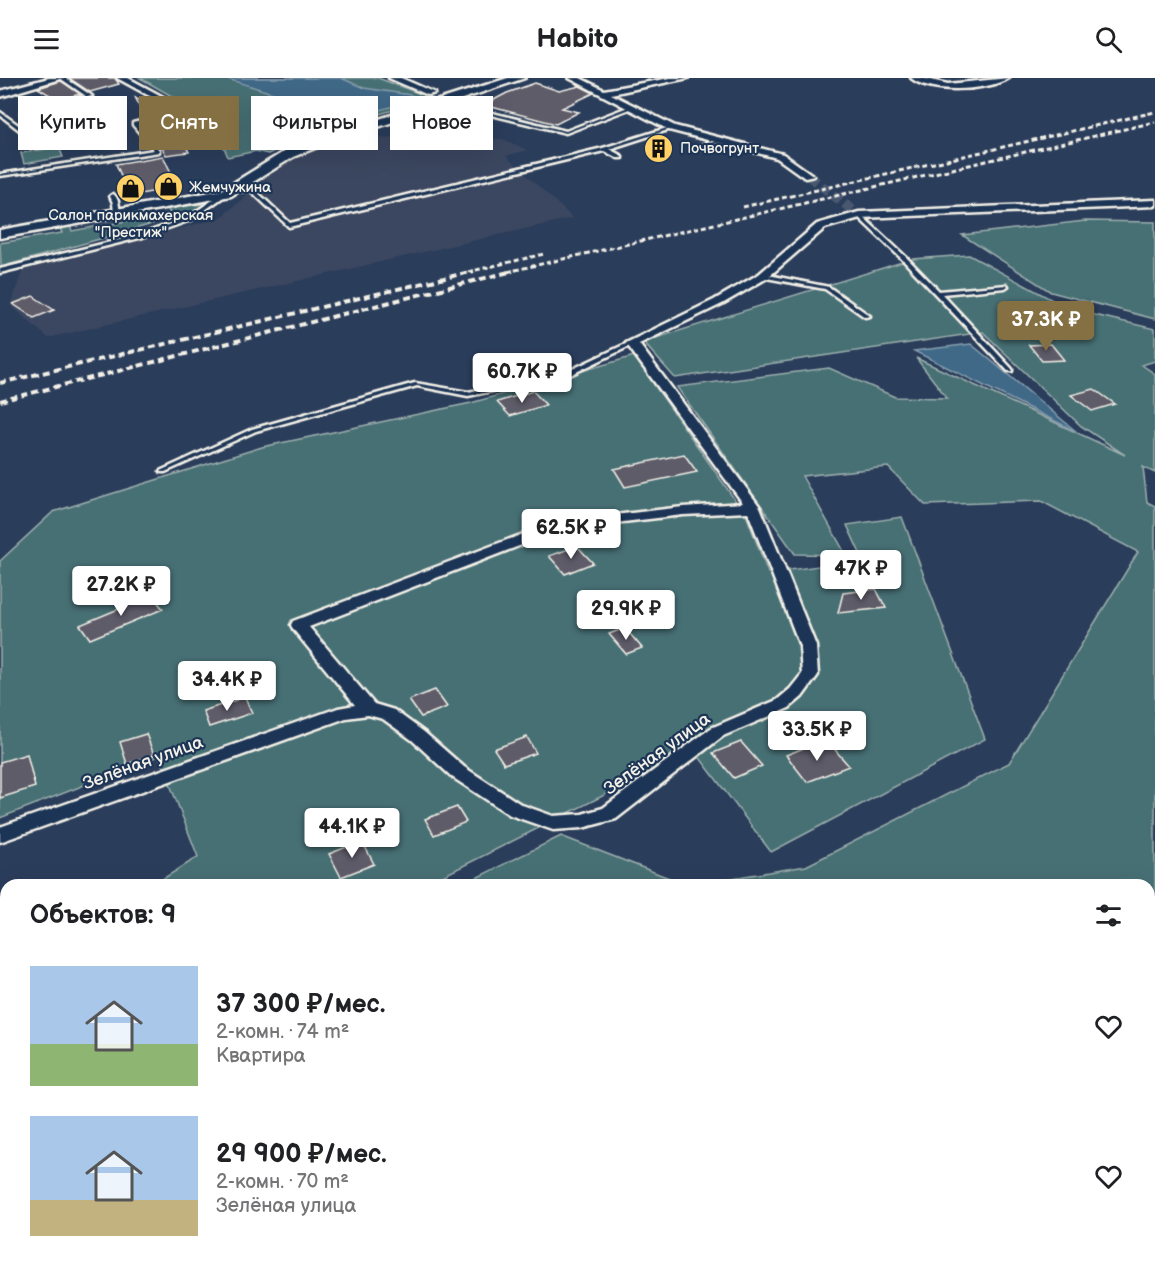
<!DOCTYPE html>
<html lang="ru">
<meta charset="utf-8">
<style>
:root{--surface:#fff;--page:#f2f2f2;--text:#202124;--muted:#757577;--accent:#847042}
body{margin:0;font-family:"Balsamiq Sans",sans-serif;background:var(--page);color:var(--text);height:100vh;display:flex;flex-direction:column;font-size:22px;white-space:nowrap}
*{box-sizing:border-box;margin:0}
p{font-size:20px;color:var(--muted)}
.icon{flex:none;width:33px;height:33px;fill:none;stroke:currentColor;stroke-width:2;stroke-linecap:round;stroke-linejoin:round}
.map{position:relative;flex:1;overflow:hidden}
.side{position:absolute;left:0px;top:801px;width:1155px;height:386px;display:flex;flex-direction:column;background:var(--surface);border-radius:18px 18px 0 0;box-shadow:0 6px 24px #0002}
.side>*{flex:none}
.top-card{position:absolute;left:18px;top:18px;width:600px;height:54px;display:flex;gap:12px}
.price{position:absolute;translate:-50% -51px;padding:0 14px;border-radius:6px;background:#fff;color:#222;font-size:20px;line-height:39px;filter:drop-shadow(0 2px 3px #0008)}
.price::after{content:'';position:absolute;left:50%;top:36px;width:18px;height:14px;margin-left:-9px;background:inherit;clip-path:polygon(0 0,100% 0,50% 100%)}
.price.active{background:var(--accent);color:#fff}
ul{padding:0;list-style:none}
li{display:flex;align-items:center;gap:18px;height:150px;padding:0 30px}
li span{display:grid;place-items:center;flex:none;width:168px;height:120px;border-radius:0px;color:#555}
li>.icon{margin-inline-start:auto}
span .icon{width:72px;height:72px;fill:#fffc;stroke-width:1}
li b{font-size:26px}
h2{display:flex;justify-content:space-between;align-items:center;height:72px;padding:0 30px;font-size:26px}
.tag{padding:0 21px;border-radius:0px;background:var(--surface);box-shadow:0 6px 24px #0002;font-size:21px;line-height:54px}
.tag.active{background:var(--accent);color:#fff}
header{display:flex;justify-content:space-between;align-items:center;height:78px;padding:0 30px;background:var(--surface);font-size:27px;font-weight:800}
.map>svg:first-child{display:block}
.built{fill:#3a4660}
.green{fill:#477075;stroke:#9eb0ae;stroke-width:1.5}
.water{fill:#406988;stroke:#889fae;stroke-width:1.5}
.building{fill:#5f5c6a;stroke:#f4f1e8;stroke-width:1.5}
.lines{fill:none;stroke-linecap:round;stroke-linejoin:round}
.minor-tunnel{stroke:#485870;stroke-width:10;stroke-dasharray:10 5;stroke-linecap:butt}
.service-casing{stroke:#f4f1e8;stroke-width:5}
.minor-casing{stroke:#f4f1e8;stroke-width:5}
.tertiary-casing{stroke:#f4f1e8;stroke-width:5}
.service{fill:#1d3557;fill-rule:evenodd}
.minor{fill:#1d3557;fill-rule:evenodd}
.tertiary{fill:#1d3557;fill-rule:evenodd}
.rail-far1{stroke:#f4f1e8;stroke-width:3;stroke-dasharray:5 3;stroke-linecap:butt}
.rail{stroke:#f4f1e8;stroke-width:4;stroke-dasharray:7 4;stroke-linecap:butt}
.labels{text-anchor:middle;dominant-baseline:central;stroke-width:4.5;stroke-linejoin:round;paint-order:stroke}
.far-poi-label{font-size:15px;fill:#f4f1e8;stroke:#1d3557;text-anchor:start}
.street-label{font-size:18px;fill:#f4f1e8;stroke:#1d3557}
</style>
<header><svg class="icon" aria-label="menu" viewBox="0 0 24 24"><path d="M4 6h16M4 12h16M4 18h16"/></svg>Habito<svg class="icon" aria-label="search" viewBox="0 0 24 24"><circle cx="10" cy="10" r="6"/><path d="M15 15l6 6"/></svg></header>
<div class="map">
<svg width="1155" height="1186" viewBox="0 0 1155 1186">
<rect width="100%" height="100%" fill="#2a3d5b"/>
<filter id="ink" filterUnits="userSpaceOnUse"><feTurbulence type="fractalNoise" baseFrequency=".0167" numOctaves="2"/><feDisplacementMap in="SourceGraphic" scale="12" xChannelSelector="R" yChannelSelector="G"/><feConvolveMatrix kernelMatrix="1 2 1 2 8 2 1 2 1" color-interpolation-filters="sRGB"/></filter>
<g filter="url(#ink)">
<polygon class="built" points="370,59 503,61 527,72 506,78 573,140 48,260 10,227 23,191 220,140 277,91 306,73 331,65"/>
<g class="green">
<polygon points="140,0 378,0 434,21 331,49 301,60 268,76 256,73 228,79 212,41"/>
<polygon points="59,69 63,79 24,86 21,75"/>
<polygon points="203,126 205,130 198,133 1,189 0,165 62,155 58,146 68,144 72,153 170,135 167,130"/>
<polygon points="1085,143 1155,144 1155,241 1051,214 962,157"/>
<polygon points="969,177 1069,231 1155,251 1155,283 1142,287 1155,296 1155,395 1143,389 1147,424 1155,428 1155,1186 0,1186 0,960 6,960 6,1180 1149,1180 1149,807 689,807 806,788 1009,685 1138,474 1041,423 925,427 888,389 802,398 846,477 795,476 677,309 829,290 895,319 947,320 916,280 1125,377 1081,348 983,254 675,300 643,264 912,181"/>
<polygon points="634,278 747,439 768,495 863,482 847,447 902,439 985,661 771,774 694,672 425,807 153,807 198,779 159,678 0,740 0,483 53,434 262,369 471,325"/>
<polygon points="561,758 687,807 462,807"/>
</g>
<g class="water">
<polygon points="225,0 341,0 364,10 411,17 419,22 347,40 332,40 285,19"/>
<polygon points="971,266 1077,354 914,273"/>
</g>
<g class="building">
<polygon points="69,0 115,0 119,6 90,14"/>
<polygon points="61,3 80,16 58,22 38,10"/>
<polygon points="535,5 559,13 580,8 594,15 562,30 579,34 556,46 484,27 507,15"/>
<polygon points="135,19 162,35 145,39"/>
<polygon points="170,41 189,74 166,77 149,46"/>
<polygon points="163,78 178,109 130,118 116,86"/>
<polygon points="33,218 54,232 34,240 13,226"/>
<polygon points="1051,266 1064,282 1042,283 1029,267"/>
<polygon points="1094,311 1115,326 1092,333 1071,317"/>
<polygon points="533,313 546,327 510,338 497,324"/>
<polygon points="684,376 697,394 625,409 614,391"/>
<polygon points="577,468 593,485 565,496 549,478"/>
<polygon points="876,511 886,530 838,535 843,515"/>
<polygon points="152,517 163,531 90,561 80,547"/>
<polygon points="625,550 642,570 626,576 609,556"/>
<polygon points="435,612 447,629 421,639 409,622"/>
<polygon points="245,619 252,635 209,649 203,633"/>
<polygon points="146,656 154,677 127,686 120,664"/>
<polygon points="527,659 536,675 504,686 494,671"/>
<polygon points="741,664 762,688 734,700 713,675"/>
<polygon points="830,666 849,688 807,704 786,677 809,668 813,672"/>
<polygon points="27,676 35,709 0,720 0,684"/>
<polygon points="457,729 466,744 434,757 425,741"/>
<polygon points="362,763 374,786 341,799 329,776"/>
</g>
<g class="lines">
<polyline class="minor-tunnel" points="809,98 859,137"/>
<defs>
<g id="service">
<polygon points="60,0 65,0 92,18 21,36 21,34 86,18"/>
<polygon points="447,24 566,53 628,29 632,30 566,55 445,26 445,24"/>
<polygon points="184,32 186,32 186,34 138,47 159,72 159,74 0,98 0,96 154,72 133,47 133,45"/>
<polygon points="0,34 35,59 35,61 31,61 0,37"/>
<polygon points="670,49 674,50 609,71 622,78 622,80 618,80 604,73 289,149 251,113 237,113 234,111 237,109 254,111 290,145 603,70"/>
<polygon points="721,62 723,63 723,64 692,72 690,71"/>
<polygon points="224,114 229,115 191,142 143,159 0,195 0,191 139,157 187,140"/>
<path d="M 113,116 C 119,120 119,129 120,136 L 117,138 L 114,136 L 113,125 L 110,118 Z"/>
<polygon points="859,135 906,179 939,213 1007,207 1008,208 1005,210 942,216 1012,291 1012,293 1008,293 902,181 857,138 856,137"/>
<polygon points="763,196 829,209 870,238 865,239 825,211 761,199 760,198"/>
<polygon points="632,263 634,264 634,266 568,298 468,318 417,308 256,353 165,394 161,394 160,393 252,351 415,305 468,314 564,295"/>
<polygon points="0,906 6,909 6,920 0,917"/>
<path d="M 6,963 C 6,971 8,979 0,982 C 0,974 0,966 6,963 Z"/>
</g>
<g id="minor">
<polygon points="49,0 63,0 0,19 0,13"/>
<polygon points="117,0 128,0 189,33 181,35"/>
<polygon points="389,0 401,0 435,15 428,17"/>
<polygon points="569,0 580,0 604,12 670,0 688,0 611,16 675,48 783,76 814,98 805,100 777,80 669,52"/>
<path d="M 911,0 L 922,0 L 948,6 L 1009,0 C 988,13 931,16 911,0 Z"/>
<path d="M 1155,122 L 1155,128 L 860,140 L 825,150 L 767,200 L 722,226 L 639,266 L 760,429 L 816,568 L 818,597 L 802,619 L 789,630 L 723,658 L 616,741 L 582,750 L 553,752 L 510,737 L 452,699 L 412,662 L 383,641 L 368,637 L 346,640 L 0,764 L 0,749 L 338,630 L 355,627 L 293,551 L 291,547 L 293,543 L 555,444 L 683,429 L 743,425 L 626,265 L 714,222 L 759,196 L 817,146 L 859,134 ZM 748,434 L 800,568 L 802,596 L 790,611 L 777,622 L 711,650 L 603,730 L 582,736 L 553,738 L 522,727 L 464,689 L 424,654 L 394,632 L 374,626 L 309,549 L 563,451 L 683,437 Z"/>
</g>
<polygon id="tertiary" points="508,0 525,0 315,70 293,79 231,118 0,160 0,152 222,112 285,73 307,64"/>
</defs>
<use href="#service" class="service-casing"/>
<use href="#minor" class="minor-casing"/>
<use href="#tertiary" class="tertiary-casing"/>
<use href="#service" class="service"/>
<use href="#minor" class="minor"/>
<use href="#tertiary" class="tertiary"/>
<g class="rail-far1">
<polyline points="743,129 1155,34"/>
<polyline points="468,194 544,176"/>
<polyline points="507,194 1155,44"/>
</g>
<g class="rail">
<polyline points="0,305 474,193"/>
<polyline points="0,323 513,193"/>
</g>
</g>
</g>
<defs>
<symbol id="building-disc" viewBox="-11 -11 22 22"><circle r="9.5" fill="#ffd166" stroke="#1d3557"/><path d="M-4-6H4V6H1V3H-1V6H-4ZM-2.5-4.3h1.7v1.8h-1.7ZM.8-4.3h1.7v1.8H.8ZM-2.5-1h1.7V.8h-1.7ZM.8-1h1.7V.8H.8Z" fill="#111"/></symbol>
<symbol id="shop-disc" viewBox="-11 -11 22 22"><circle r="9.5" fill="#ffd166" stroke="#1d3557"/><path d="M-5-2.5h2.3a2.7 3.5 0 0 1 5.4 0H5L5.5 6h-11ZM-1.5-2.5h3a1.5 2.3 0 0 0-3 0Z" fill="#111"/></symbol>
</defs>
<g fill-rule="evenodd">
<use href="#building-disc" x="642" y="54" width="33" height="33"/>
<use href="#shop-disc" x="152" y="92" width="33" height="33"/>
<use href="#shop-disc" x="114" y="94" width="33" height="33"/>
</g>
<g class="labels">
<g class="far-poi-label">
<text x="680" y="70">Почвогрунт</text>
<text x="189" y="109">Жемчужина</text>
<text x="131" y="137" text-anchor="middle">Салон парикмахерская<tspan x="131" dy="17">"Престиж"</tspan></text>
</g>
<g class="street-label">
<text transform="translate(657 676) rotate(-36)">Зелёная улица</text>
<text transform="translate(143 685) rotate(-20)">Зелёная улица</text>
</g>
</g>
</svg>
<b class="price active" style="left:1046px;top:274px">37.3K ₽</b>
<b class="price" style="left:522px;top:326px">60.7K ₽</b>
<b class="price" style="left:571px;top:482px">62.5K ₽</b>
<b class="price" style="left:861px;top:523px">47K ₽</b>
<b class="price" style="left:121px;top:539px">27.2K ₽</b>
<b class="price" style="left:626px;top:563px">29.9K ₽</b>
<b class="price" style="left:227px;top:634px">34.4K ₽</b>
<b class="price" style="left:817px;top:684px">33.5K ₽</b>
<b class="price" style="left:352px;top:781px">44.1K ₽</b>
<div class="top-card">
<a class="tag">Купить</a>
<a class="tag active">Снять</a>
<a class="tag">Фильтры</a>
<a class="tag">Новое</a>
</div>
<section class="side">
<h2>Объектов: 9<svg class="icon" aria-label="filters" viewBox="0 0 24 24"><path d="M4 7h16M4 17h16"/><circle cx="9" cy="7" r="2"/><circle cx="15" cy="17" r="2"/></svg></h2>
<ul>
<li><span style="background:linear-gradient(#a9c7e8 65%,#8fb573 0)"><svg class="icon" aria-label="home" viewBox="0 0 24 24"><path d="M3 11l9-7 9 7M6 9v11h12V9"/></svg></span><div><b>37 300 ₽/мес.</b><p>2-комн. · 74 m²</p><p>Квартира</p></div><svg class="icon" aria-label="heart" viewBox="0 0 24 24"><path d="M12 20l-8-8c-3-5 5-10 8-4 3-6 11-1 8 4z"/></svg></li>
<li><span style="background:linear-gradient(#a9c7e8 70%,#c2b280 0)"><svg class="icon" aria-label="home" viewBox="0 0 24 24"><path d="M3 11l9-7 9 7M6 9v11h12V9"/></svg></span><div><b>29 900 ₽/мес.</b><p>2-комн. · 70 m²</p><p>Зелёная улица</p></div><svg class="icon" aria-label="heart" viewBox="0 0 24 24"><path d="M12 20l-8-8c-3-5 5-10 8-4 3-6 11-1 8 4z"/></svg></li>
</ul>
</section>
</div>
